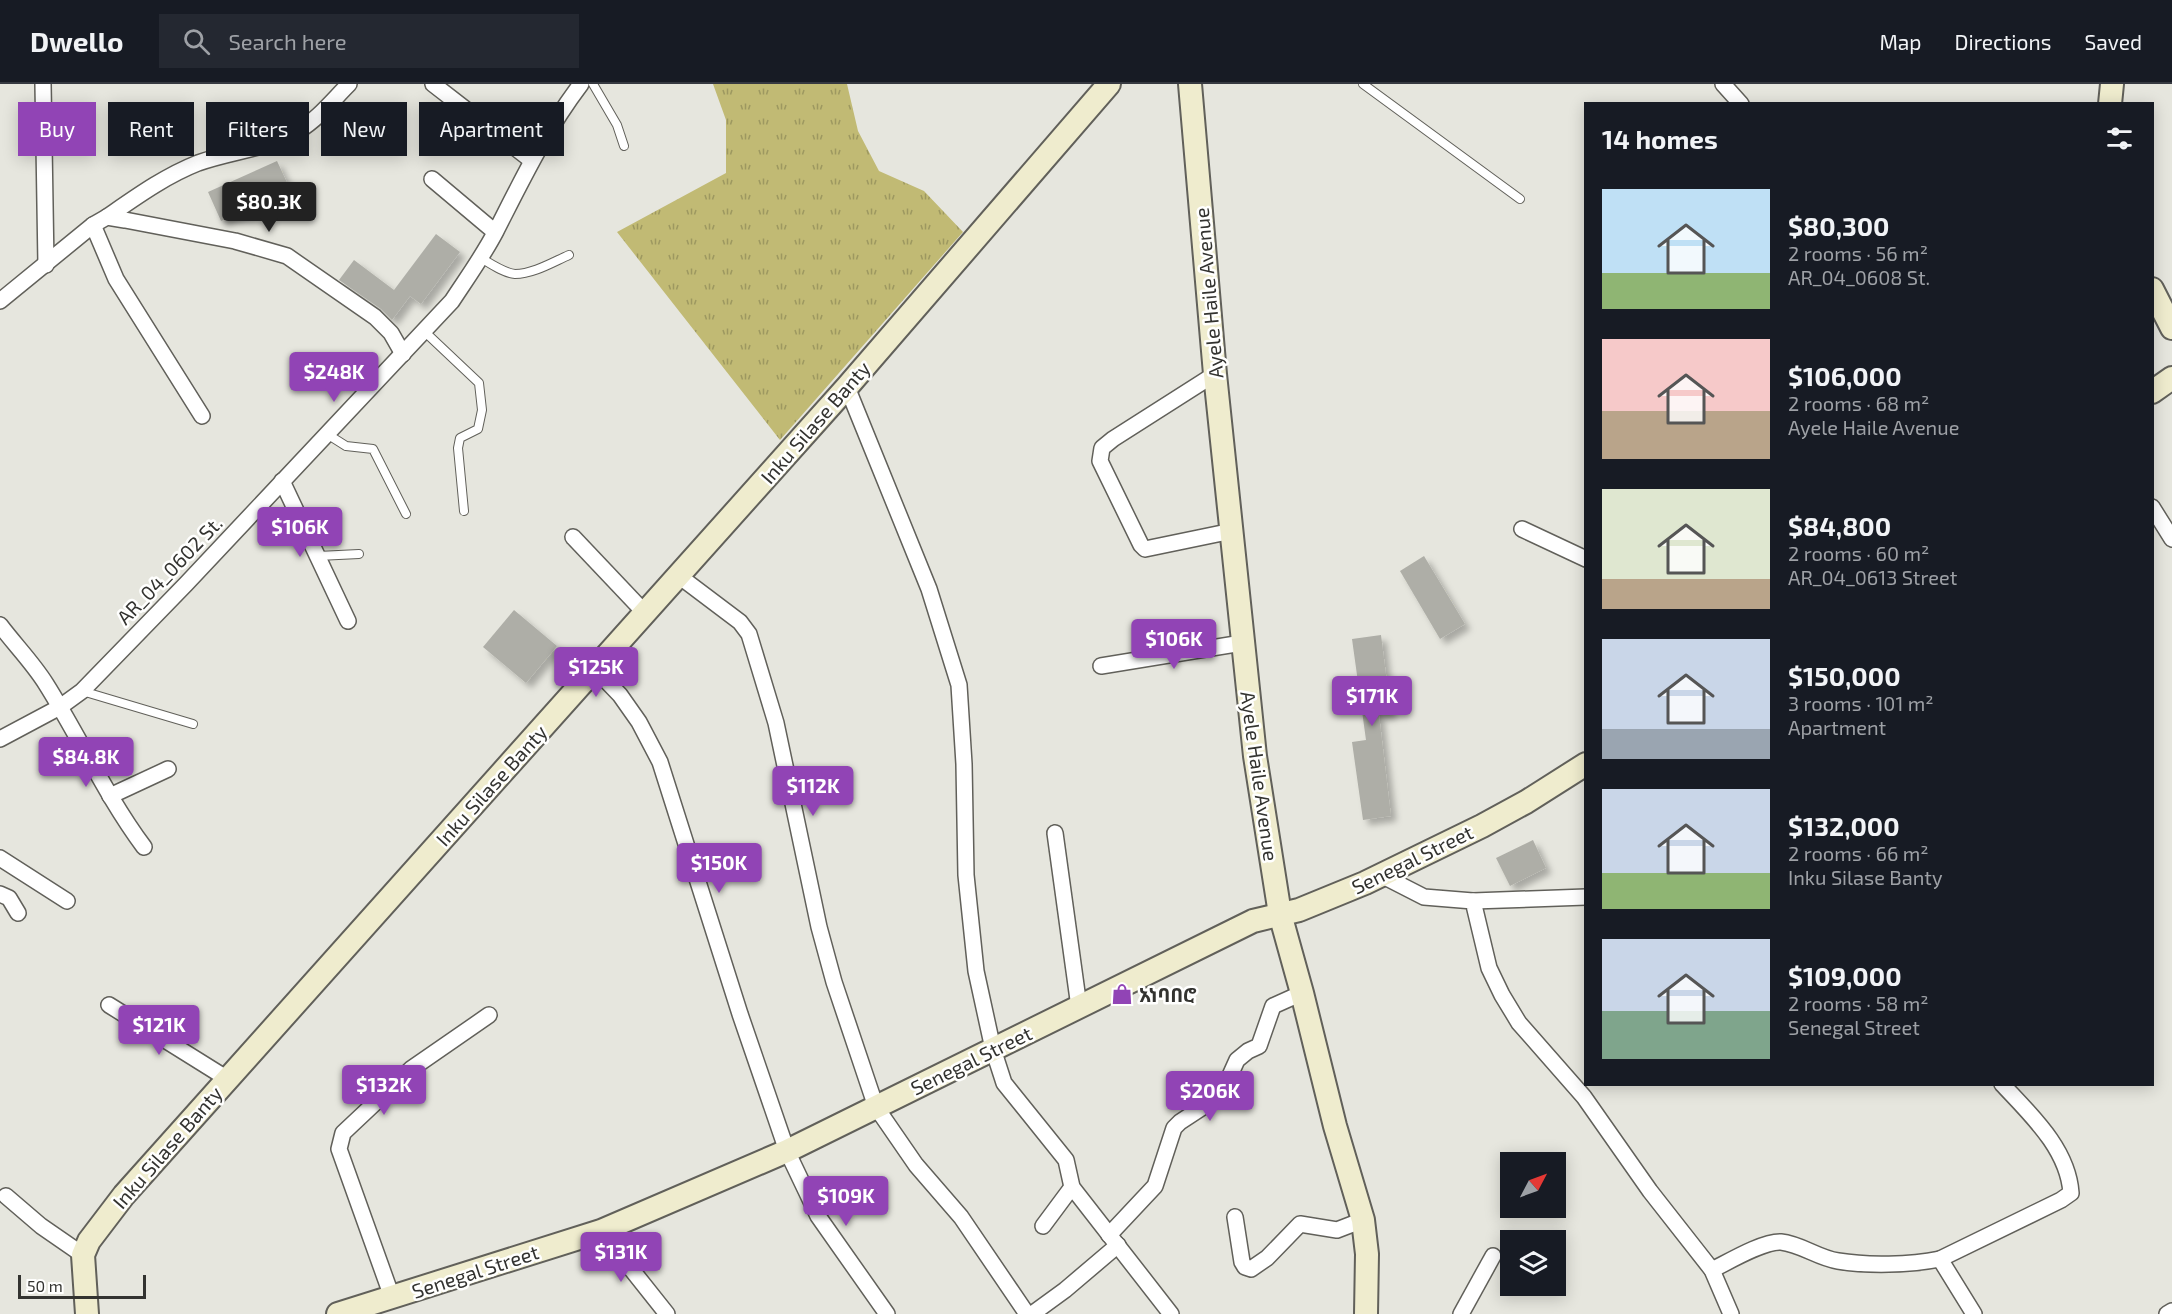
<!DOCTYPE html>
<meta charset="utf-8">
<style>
:root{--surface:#171b24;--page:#242831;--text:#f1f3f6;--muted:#9ea1a6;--line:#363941;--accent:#9144b5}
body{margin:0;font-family:"Exo 2","Noto Sans Ethiopic",sans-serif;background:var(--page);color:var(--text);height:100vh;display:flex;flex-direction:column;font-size:22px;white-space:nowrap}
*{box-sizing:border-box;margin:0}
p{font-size:20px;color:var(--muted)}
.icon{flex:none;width:33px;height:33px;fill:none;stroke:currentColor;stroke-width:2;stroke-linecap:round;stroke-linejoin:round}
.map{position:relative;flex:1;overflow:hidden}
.side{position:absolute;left:1584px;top:18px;width:570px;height:984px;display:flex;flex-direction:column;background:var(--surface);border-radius:0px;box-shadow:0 3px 15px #0003}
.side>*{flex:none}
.guide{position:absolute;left:18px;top:18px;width:570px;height:54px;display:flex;gap:12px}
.needle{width:39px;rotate:49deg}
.tools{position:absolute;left:1500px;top:1068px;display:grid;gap:12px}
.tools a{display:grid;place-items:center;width:66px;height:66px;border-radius:0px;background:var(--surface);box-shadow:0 3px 15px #0003;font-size:30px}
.scale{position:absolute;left:18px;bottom:15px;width:128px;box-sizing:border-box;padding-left:6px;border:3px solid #333330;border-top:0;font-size:16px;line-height:21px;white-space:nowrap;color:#333330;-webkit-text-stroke:4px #fffffe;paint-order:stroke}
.price{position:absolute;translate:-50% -51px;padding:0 14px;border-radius:6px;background:var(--accent);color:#fff;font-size:20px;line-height:39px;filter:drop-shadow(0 2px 3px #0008)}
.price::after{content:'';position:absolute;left:50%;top:36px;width:18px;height:14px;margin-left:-9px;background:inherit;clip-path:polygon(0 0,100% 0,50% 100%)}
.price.current{background:#222;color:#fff}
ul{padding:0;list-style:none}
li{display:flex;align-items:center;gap:18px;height:150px;padding:0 18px}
li span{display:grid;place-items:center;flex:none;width:168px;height:120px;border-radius:0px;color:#555}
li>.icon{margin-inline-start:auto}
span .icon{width:72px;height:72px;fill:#fffc;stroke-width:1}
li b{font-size:26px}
h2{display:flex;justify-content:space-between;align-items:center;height:72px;padding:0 18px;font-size:26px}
.chip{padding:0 21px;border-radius:0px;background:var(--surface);box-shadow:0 3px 15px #0003;font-size:21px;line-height:54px}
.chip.current{background:var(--accent);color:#fff}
header{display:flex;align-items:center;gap:36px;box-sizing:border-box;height:84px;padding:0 30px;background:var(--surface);border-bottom:2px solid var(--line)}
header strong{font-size:28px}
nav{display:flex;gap:33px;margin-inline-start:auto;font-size:21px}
.search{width:420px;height:54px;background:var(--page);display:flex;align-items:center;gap:15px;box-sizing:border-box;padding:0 21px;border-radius:0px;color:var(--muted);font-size:22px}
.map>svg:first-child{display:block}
.park{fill:url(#park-tufts)}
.building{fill:#aeaea7;filter:url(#shadow)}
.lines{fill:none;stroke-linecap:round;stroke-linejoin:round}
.lane-casing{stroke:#61605a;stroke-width:10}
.street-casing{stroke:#61605a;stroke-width:18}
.secondary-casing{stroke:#61605a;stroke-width:26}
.lane{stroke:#fff;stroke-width:8}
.street{stroke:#fff;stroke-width:15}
.secondary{stroke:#efecce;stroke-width:22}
.labels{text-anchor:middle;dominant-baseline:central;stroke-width:5;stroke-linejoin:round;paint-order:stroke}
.street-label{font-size:20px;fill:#333330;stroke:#fffffe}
.poi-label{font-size:20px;font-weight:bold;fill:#333330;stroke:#fffffe;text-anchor:start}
</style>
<header>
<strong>Dwello</strong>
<div class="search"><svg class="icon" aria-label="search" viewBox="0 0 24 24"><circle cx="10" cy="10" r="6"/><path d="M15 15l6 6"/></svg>Search here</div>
<nav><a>Map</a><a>Directions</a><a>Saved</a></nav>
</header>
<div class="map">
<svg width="2172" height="1230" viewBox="0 0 2172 1230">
<defs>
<pattern id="park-tufts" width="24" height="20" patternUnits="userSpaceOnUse" patternTransform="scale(1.5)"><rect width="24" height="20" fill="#c1ba74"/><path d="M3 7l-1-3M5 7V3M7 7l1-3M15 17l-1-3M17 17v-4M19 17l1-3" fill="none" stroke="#9d9860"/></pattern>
<filter id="shadow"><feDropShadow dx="5.5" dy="5.5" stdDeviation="3" flood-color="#0004"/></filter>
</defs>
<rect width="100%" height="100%" fill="#e6e6de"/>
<polygon class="park" points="713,0 847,0 858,47 879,87 924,107 963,148 780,356 617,148 726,89 726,36"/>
<g class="building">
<polygon points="277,77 290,105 259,120 260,122 221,137 208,108"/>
<polygon points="436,150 460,168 421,220 410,212 392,236 381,225 339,196 354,176 394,206"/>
<polygon points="1424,472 1465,540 1440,555 1400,487"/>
<polygon points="514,526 557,562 526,599 483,563"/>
<polygon points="1381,551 1391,630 1379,631 1391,732 1363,736 1352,658 1366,656 1352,555"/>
<polygon points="1533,756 1546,784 1510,802 1496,774"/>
</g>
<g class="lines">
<defs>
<g id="lane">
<polyline points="593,0 617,41 624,62"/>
<polyline points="1363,0 1520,115"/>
<path d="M 481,174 C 491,180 504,189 515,190 C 533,190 553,178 569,171"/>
<polyline points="425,248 479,299 482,326 478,345 460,354 458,364 464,427"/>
<polyline points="327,350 346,362 373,365 406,430"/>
<polyline points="318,472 359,470"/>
<polyline points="82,607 193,640"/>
</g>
<g id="street">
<polyline points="43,0 46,181"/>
<polyline points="433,0 531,76"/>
<polyline points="1723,0 1741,20"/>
<polyline points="432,95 495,148"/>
<path d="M 107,133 C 136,113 165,92 198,79 C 231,67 268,65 298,47 C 318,35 333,16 349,0"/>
<polyline points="93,141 116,195 202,332"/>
<polyline points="0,217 93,141 107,133 125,136 235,157 287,172 375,233 391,249 403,270"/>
<polyline points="1215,290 1113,355 1102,364 1100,377 1141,461 1145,465 1232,447"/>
<polyline points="847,303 929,505 959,601 964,680 966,791 976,887 993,965 1004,999 1066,1076 1072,1103 1171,1230"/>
<polyline points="282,397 348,537"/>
<polyline points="2152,423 2172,455"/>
<polyline points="1522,445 1586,475"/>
<polyline points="573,453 645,529"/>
<polyline points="679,492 740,538 749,550 776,639 819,843 834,898 876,1023 916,1081 961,1133 1027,1230"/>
<path d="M 0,541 C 15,561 33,579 46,600 C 80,654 106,712 144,763"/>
<polyline points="1101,582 1242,559"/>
<polyline points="595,585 620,611 639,638 660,678 740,930 787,1067 818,1132 887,1230"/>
<path d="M 0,655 L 60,623 L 82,607 L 186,500 L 452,217 C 467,194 483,172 496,147 C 522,96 546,46 581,0"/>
<polyline points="110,712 168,685"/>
<polyline points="1055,749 1079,923"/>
<polyline points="0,774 67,817"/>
<polyline points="1381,791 1424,813 1473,817 1489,884 1502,911 1519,939 1584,1013 1650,1107 1712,1186 1731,1230"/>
<polyline points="0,810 9,814 18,829"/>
<polyline points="1473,817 1586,813"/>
<polyline points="109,921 226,994"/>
<polyline points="6,1112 41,1142 83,1171"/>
<polyline points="1235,1133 1242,1178 1245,1183 1251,1185 1267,1174 1300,1140 1337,1146 1363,1136"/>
<polyline points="1043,1142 1072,1103"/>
<polyline points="601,1147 667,1230"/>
<polyline points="1109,1151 1155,1102 1174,1044 1180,1038 1209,1019 1228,996 1237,976 1248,967 1259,962 1273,922 1302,909"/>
<path d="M 1712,1186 C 1728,1178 1763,1157 1781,1158 C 1801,1160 1818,1174 1838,1177 C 1868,1182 1910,1181 1940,1175"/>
<polyline points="392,1213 339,1065 343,1049 411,985 489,931"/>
<polyline points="1032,1230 1065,1206 1118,1161"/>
<polyline points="1461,1230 1493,1172"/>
<path d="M 1974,1230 L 1940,1175 L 2061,1116 L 2071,1109 C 2068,1065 2031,1031 2002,1000"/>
<polyline points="2167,1230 2172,1227"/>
</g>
<g id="secondary">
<polyline points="1190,0 1215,290 1255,672 1280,830 1302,909 1335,1042 1363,1136 1367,1170 1366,1230"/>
<polyline points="2110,20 2112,0"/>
<polyline points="2152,205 2172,244"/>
<polyline points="2152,308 2172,294"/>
<polyline points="87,1230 83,1171 89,1157 124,1111 847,303 1109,0"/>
<polyline points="338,1230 601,1147 787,1067 1253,837 1299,826 1365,799 1482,742 1526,718 1586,680"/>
</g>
</defs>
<use href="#lane" class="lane-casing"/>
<use href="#street" class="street-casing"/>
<use href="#secondary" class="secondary-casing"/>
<use href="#lane" class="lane"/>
<use href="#street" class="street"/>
<use href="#secondary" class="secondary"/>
</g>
<defs>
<symbol id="shop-bare" viewBox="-9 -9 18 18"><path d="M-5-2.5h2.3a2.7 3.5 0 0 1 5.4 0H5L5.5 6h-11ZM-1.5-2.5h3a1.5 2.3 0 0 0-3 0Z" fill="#9144b5" stroke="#fffffe" stroke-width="2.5" paint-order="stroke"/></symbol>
</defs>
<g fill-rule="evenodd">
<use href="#shop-bare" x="1107" y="895" width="30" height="30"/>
</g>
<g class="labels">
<g class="street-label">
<text transform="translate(1208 209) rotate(-95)">Ayele Haile Avenue</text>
<text transform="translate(815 338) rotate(-49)">Inku Silase Banty</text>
<text transform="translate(169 486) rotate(-46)">AR_04_0602 St.</text>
<text transform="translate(1260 692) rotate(82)">Ayele Haile Avenue</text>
<text transform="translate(491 701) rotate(-48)">Inku Silase Banty</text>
<text transform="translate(1412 775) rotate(-26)">Senegal Street</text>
<text transform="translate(971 976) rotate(-26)">Senegal Street</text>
<text transform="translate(167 1063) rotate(-49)">Inku Silase Banty</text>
<text transform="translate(475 1187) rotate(-18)">Senegal Street</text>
</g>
<g class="poi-label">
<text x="1139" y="910">አነባበሮ</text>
</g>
</g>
</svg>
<div class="tools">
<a><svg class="needle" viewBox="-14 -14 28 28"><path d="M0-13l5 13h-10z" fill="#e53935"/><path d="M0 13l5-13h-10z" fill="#9ea1a6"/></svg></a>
<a><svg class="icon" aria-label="layers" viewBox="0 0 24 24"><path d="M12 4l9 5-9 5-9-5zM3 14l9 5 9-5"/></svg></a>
</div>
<div class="scale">50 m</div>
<b class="price current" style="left:269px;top:149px">$80.3K</b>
<b class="price" style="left:334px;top:319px">$248K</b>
<b class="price" style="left:300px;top:474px">$106K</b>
<b class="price" style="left:1174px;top:586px">$106K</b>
<b class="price" style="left:596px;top:614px">$125K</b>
<b class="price" style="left:1372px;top:643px">$171K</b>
<b class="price" style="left:86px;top:704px">$84.8K</b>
<b class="price" style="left:813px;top:733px">$112K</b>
<b class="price" style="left:719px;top:810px">$150K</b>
<b class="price" style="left:159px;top:972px">$121K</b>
<b class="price" style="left:384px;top:1032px">$132K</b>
<b class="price" style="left:1210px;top:1038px">$206K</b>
<b class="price" style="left:846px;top:1143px">$109K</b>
<b class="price" style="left:621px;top:1199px">$131K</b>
<div class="guide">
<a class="chip current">Buy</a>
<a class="chip">Rent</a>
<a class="chip">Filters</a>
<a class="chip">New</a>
<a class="chip">Apartment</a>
</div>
<section class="side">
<h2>14 homes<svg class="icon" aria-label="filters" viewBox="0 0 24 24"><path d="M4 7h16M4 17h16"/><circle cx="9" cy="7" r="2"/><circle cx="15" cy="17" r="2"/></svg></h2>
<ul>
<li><span style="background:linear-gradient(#bfe0f5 70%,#8fb573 0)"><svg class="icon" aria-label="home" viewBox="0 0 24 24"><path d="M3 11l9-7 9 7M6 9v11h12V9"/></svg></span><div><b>$80,300</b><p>2 rooms · 56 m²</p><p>AR_04_0608 St.</p></div></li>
<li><span style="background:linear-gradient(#f6c9c9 60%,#b9a48a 0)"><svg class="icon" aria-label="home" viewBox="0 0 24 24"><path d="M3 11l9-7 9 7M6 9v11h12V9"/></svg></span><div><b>$106,000</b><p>2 rooms · 68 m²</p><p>Ayele Haile Avenue</p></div></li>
<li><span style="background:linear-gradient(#dfe7d0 75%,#b9a48a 0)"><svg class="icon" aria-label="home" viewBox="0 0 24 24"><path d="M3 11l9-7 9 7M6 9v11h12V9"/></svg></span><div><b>$84,800</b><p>2 rooms · 60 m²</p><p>AR_04_0613 Street</p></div></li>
<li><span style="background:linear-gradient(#c9d6e8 75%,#9aa5b1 0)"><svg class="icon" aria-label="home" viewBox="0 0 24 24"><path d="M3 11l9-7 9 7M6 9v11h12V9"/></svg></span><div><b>$150,000</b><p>3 rooms · 101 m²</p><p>Apartment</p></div></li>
<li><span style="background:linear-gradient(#c9d6e8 70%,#8fb573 0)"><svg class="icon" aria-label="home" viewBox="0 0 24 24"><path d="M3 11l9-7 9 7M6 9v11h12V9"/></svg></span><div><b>$132,000</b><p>2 rooms · 66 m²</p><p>Inku Silase Banty</p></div></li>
<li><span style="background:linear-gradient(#c9d6e8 60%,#7fa58c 0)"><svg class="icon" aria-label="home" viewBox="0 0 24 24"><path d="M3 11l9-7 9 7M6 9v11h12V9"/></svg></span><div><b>$109,000</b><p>2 rooms · 58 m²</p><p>Senegal Street</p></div></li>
</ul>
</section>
</div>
